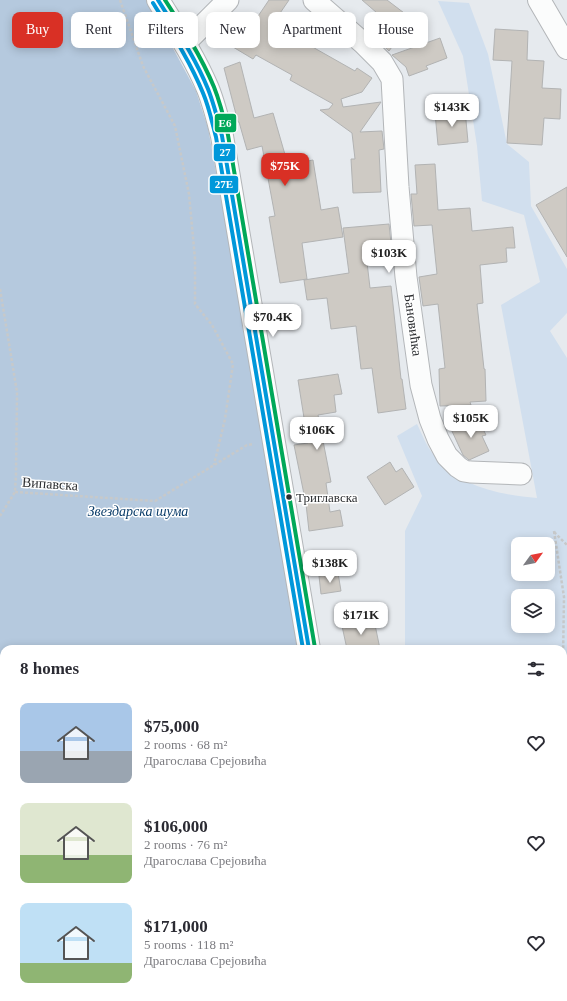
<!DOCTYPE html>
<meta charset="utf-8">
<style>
:root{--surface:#fff;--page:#f7f7f7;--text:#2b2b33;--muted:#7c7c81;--accent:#d93025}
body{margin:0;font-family:Georgia,serif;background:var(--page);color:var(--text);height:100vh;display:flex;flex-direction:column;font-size:15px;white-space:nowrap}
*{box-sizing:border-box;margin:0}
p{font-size:13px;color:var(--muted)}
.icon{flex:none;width:22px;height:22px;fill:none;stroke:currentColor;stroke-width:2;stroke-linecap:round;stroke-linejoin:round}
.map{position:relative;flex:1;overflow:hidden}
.details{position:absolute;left:0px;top:645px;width:567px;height:356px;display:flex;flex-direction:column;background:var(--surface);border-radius:12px 12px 0 0;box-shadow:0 2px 10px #0003}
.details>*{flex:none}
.hud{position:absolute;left:12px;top:12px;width:543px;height:36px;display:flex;gap:8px}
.needle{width:26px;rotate:57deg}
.buttons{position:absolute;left:511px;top:537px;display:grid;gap:8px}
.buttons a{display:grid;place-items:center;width:44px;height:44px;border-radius:8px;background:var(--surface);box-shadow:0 2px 10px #0003;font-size:20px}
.price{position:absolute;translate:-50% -34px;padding:0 9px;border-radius:8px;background:#fff;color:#222;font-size:13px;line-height:26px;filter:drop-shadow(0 1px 2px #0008)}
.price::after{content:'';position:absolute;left:50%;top:24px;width:12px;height:9px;margin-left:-6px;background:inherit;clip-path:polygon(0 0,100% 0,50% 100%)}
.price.on{background:var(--accent);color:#fff}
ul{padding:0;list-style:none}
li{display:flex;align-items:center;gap:12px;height:100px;padding:0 20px}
li span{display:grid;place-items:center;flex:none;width:112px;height:80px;border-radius:8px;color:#555}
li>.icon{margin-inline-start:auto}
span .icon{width:48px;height:48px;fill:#fffc;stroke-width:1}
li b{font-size:17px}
h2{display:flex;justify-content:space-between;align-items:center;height:48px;padding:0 20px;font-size:17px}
.tag{padding:0 14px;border-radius:8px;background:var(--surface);box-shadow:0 2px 10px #0003;font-size:14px;line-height:36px}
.tag.on{background:var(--accent);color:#fff}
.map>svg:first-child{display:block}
.green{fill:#d1dfee;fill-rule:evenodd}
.forest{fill:#b5c9de}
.building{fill:#cecac4;stroke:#b2b3b3}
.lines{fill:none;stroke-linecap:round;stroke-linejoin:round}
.street-casing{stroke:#b3b6b9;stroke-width:23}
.secondary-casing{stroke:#b3b6b9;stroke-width:24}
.path{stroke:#c7c9ca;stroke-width:2.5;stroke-dasharray:3 2;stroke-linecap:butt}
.street{stroke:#fbfcfc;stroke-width:21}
.secondary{stroke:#fbfcfc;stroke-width:22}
.bus-1-casing{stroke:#fff;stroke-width:7}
.bus-2-casing{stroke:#fff;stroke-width:7}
.bus-3-casing{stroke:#fff;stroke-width:7}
.bus-1{stroke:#0098da;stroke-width:4}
.bus-2{stroke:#0098da;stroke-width:4}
.bus-3{stroke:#00a859;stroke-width:4}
.bus-dot{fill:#2e3033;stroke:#fff;stroke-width:1.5}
.labels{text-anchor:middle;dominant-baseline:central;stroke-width:3;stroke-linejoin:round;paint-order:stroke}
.bus-label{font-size:13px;fill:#2e3033;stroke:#fff;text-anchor:start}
.street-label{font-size:14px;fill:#2e3033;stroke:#fff}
.park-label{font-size:14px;font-style:italic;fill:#0a3c69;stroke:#fff}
.line-badge{stroke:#fff;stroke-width:1.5}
.badge-label{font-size:11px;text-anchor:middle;font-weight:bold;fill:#fff}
</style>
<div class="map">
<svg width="567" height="1001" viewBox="0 0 567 1001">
<rect width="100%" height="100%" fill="#e6eaee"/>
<path class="green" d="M 438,1 L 469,3 L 488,54 L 507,144 L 529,162 L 531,206 L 567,269 L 567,313 L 550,331 L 567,358 L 567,1001 L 452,1001 L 451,997 L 563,997 L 563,649 L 405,649 L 405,531 L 422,496 L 397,436 L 417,424 C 422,434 426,445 433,454 C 456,486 500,495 537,498 L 501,305 L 540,282 L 524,215 L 482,201 L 477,146 L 463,56 ZM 518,544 L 548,544 L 548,574 L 518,574 ZM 518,596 L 548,596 L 548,626 L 518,626 Z"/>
<polygon class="forest" points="0,0 147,0 196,91 208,128 303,649 4,649 4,997 343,997 343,1001 0,1001"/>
<g class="building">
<polygon points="269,0 289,0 276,19 312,40 309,45 355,71 357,68 372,78 362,92 341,99 343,107 381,102 360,132 382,131 384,149 379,150 381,192 353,193 351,159 355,159 352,133 320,110 329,109 333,104 290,80 292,75 256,55 253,59 233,47 245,29 248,31"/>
<polygon points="362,0 387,0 412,19 389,51 372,35 384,19"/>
<polygon points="495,29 528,31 527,60 544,61 542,88 561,89 560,119 544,118 542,145 507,143 512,61 493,60"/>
<polygon points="440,38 447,58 426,66 428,69 409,76 406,67 392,55"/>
<polygon points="240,62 254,118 273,113 288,165 313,160 321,210 338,207 343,237 302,243 307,279 280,283 269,217 275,216 262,146 247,150 239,122 238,122 224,68"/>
<polygon points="465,110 468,142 438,145 435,113"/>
<polygon points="435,164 438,210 470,208 472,231 513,227 515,248 506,248 507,262 480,265 483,303 477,304 484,369 485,369 486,401 470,402 471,405 440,406 439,369 445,368 438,304 423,306 419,277 437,274 432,225 414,226 411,194 417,194 415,165"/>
<polygon points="567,187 567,257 536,205"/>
<polygon points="389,224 391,243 365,245 370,288 391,286 401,379 402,379 406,409 378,413 372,368 361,369 356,326 331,329 327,298 307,300 304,280 349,273 343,228"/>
<polygon points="338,374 342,394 334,395 336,412 318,415 331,482 326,483 330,512 340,510 343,526 309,531 306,504 294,445 308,443 298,380"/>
<polygon points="477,417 486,435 482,436 489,451 469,460 463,455 451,429"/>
<polygon points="390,462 396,472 402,468 414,487 385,505 367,477"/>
<polygon points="338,573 341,591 321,594 319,576"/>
<polygon points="374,620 380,649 347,649 342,626"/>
</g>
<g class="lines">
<defs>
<g id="street">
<polyline points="314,0 363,43 382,62 392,79 398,187 406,277 421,385 430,419 438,439 447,456 458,467 464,471 470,472 521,474"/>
<polyline points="185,43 228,0"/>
</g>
<g id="secondary">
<path d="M 158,0 C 176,29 195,58 208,89 C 214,104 218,120 222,136 L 309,649"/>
<polyline points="539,0 567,48"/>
<polyline points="353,1001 353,997"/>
</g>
</defs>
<use href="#street" class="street-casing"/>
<use href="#secondary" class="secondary-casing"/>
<g class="path">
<polyline points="120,0 143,66 175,126 189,194 195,259 195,304 212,325 233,364 225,419 214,465"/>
<polyline points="0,289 17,392 16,475 15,492 0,516"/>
<polyline points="15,492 155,501 247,445 254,444"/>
<polyline points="554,531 564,597 563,660"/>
<polyline points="554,532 567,545"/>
</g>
<use href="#street" class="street"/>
<use href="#secondary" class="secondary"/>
<defs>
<path id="bus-1" d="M 158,0 C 176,29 195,57 208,89 C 214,104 218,120 222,136 L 309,649"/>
<path id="bus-2" d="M 153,3 C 171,32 190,61 203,93 C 209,107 212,122 216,137 L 303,649"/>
<path id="bus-3" d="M 165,0 C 183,28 201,56 214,87 C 220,102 224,118 228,135 L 315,648"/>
</defs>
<use href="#bus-1" class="bus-1-casing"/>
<use href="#bus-2" class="bus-2-casing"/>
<use href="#bus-3" class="bus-3-casing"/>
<use href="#bus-1" class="bus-1"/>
<use href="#bus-2" class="bus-2"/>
<use href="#bus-3" class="bus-3"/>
</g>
<circle class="bus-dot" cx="289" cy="497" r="3.5"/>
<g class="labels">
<g class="bus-label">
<text x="296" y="497">Триглавска</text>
</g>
<g class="street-label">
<text transform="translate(413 325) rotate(82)">Бановићка</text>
<text transform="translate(50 484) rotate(4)">Випавска</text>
</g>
<g class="park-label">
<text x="138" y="511">Звездарска шума</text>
</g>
</g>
<g class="line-badge">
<rect x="214" y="113" width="23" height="20" rx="4" fill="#00a859"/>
<rect x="213" y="143" width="23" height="19" rx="4" fill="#0098da"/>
<rect x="209" y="175" width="30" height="19" rx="4" fill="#0098da"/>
</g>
<g class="badge-label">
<text x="225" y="127">E6</text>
<text x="225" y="156">27</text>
<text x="224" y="188">27E</text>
</g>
</svg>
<div class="buttons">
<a><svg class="needle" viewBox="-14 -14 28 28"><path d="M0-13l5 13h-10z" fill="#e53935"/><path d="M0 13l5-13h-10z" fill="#7c7c81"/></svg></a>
<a><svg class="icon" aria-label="layers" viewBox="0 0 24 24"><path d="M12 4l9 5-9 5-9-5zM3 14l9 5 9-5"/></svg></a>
</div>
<b class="price" style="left:452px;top:128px">$143K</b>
<b class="price on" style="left:285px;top:187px">$75K</b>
<b class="price" style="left:389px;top:274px">$103K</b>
<b class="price" style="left:273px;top:338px">$70.4K</b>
<b class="price" style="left:471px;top:439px">$105K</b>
<b class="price" style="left:317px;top:451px">$106K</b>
<b class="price" style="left:330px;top:584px">$138K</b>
<b class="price" style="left:361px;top:636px">$171K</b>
<div class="hud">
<a class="tag on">Buy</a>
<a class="tag">Rent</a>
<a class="tag">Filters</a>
<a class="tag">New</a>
<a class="tag">Apartment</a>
<a class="tag">House</a>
</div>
<section class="details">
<h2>8 homes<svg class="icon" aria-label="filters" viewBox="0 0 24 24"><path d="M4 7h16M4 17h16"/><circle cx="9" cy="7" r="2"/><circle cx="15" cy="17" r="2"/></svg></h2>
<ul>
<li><span style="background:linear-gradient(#a9c7e8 60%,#9aa5b1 0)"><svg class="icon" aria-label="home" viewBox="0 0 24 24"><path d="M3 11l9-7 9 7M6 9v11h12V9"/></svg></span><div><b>$75,000</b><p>2 rooms · 68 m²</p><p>Драгослава Срејовића</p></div><svg class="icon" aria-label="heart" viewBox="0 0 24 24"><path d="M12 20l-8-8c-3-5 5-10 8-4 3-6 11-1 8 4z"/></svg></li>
<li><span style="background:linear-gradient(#dfe7d0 65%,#8fb573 0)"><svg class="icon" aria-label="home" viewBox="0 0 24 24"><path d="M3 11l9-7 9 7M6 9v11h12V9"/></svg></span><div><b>$106,000</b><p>2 rooms · 76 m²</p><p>Драгослава Срејовића</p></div><svg class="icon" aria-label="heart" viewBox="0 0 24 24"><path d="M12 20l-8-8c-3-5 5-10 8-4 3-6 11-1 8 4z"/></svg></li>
<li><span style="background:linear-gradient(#bfe0f5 75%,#8fb573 0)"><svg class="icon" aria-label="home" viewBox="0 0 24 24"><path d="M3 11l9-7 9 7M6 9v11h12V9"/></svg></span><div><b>$171,000</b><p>5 rooms · 118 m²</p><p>Драгослава Срејовића</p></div><svg class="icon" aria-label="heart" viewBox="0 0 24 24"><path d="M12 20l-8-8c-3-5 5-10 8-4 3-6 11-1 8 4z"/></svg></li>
</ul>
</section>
</div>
